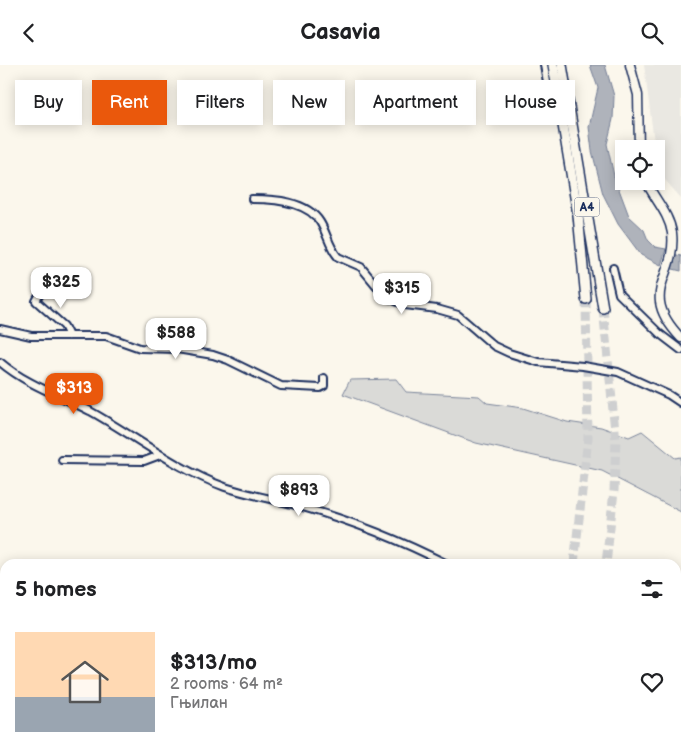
<!DOCTYPE html>
<meta charset="utf-8">
<style>
:root{--surface:#fff;--page:#f2f2f2;--text:#202124;--muted:#757577;--accent:#ea580c}
body{margin:0;font-family:"Balsamiq Sans",sans-serif;background:var(--page);color:var(--text);height:100vh;display:flex;flex-direction:column;font-size:19px;white-space:nowrap}
*{box-sizing:border-box;margin:0}
p{font-size:16px;color:var(--muted)}
.icon{flex:none;width:28px;height:28px;fill:none;stroke:currentColor;stroke-width:2;stroke-linecap:round;stroke-linejoin:round}
.map{position:relative;flex:1;overflow:hidden}
.side{position:absolute;left:0px;top:494px;width:681px;height:196px;display:flex;flex-direction:column;background:var(--surface);border-radius:15px 15px 0 0;box-shadow:0 2px 12px #0003}
.side>*{flex:none}
.hud{position:absolute;left:15px;top:15px;width:651px;height:45px;display:flex;gap:10px}
.buttons{position:absolute;left:615px;top:75px;display:grid;gap:10px}
.buttons a{display:grid;place-items:center;width:50px;height:50px;border-radius:0px;background:var(--surface);box-shadow:0 2px 12px #0003;font-size:25px}
.price{position:absolute;translate:-50% -42px;padding:0 11px;border-radius:10px;background:#fff;color:#222;font-size:16px;line-height:32px;filter:drop-shadow(0 1px 2px #0008)}
.price::after{content:'';position:absolute;left:50%;top:30px;width:15px;height:11px;margin-left:-8px;background:inherit;clip-path:polygon(0 0,100% 0,50% 100%)}
.price.active{background:var(--accent);color:#fff}
ul{padding:0;list-style:none}
li{display:flex;align-items:center;gap:15px;height:125px;padding:0 15px}
li span{display:grid;place-items:center;flex:none;width:140px;height:100px;border-radius:0px;color:#555}
li>.icon{margin-inline-start:auto}
span .icon{width:60px;height:60px;fill:#fffc;stroke-width:1}
li b{font-size:21px}
h2{display:flex;justify-content:space-between;align-items:center;height:60px;padding:0 15px;font-size:21px}
.chip{padding:0 18px;border-radius:0px;background:var(--surface);box-shadow:0 2px 12px #0003;font-size:18px;line-height:45px}
.chip.active{background:var(--accent);color:#fff}
header{display:flex;justify-content:space-between;align-items:center;height:65px;padding:0 15px;background:var(--surface);font-size:22px;font-weight:800}
.map>svg:first-child{display:block}
.built{fill:#eae8e2}
.green{fill:#dadad7;stroke:#7a849a}
.water{fill:#afb3bb;stroke:#747e96}
.lines{fill:none;stroke-linecap:round;stroke-linejoin:round}
.stream{stroke:#747e96;stroke-width:1}
.highway-tunnel{stroke:#cecfd0;stroke-width:9;stroke-dasharray:9 4.5;stroke-linecap:butt}
.minor-casing{stroke:#1b2f5e;stroke-width:10}
.major-casing{stroke:#1b2f5e;stroke-width:11}
.highway-casing{stroke:#1b2f5e;stroke-width:12}
.minor{stroke:#fbf7ec;stroke-width:6}
.major{stroke:#fbf7ec;stroke-width:8}
.highway{stroke:#fbf7ec;stroke-width:9}
.labels{text-anchor:middle;dominant-baseline:central;stroke-width:4;stroke-linejoin:round;paint-order:stroke}
.shield{fill:#fbf7ec;stroke:#5e6b89;stroke-width:1}
.shield-label{font-size:12px;font-weight:bold;fill:#1b2f5e}
</style>
<header><svg class="icon" aria-label="back" viewBox="0 0 24 24"><path d="M15 5l-7 7 7 7"/></svg>Casavia<svg class="icon" aria-label="search" viewBox="0 0 24 24"><circle cx="10" cy="10" r="6"/><path d="M15 15l6 6"/></svg></header>
<div class="map">
<svg width="681" height="689" viewBox="0 0 681 689">
<rect width="100%" height="100%" fill="#fbf7ec"/>
<filter id="ink" filterUnits="userSpaceOnUse"><feTurbulence type="fractalNoise" baseFrequency=".02" numOctaves="2"/><feDisplacementMap in="SourceGraphic" scale="10" xChannelSelector="R" yChannelSelector="G"/><feConvolveMatrix kernelMatrix="1 2 1 2 8 2 1 2 1" color-interpolation-filters="sRGB"/></filter>
<g filter="url(#ink)">
<polygon class="built" points="644,0 681,0 681,133 658,107"/>
<g class="green">
<polygon points="396,314 406,327 479,331 487,338 523,343 567,357 601,362 629,372 642,366 675,393 681,392 681,447 602,406 476,378 343,329 350,315"/>
<polygon points="676,528 681,530 681,562 676,561 676,548 681,542 676,539"/>
<polygon points="681,607 681,649 676,647 676,611"/>
<polygon points="420,685 510,685 508,689 415,689"/>
<polygon points="561,685 632,685 632,689 558,689"/>
</g>
<g class="water">
<polygon points="590,0 605,0 614,31 613,54 607,79 614,111 629,151 644,165 648,175 655,182 666,184 661,200 641,190 618,159 603,129 592,86 589,62 598,23"/>
<polygon points="673,189 681,191 681,206 669,203"/>
</g>
<g class="lines">
<g class="stream">
<polyline points="676,586 681,586"/>
<polyline points="374,689 383,685"/>
</g>
<g class="highway-tunnel">
<polyline points="603,243 616,376 614,426 606,499"/>
<polyline points="574,499 588,373 586,234"/>
</g>
<defs>
<g id="minor">
<polyline points="544,0 553,51"/>
<path d="M 252,134 C 274,134 307,136 320,157 C 327,168 329,182 338,192 L 361,202 L 380,225 L 391,234 L 405,240 L 437,244 L 458,250 L 494,281 L 509,288 L 538,297 L 583,301 L 618,307 L 669,330 L 681,338"/>
<polyline points="613,203 619,229 660,269 681,285"/>
<polyline points="55,215 40,229 36,236 64,261 69,271"/>
<polyline points="0,264 31,271 106,271 140,283 177,284 213,290 228,295 281,321 320,323 324,321 324,313"/>
<path d="M 0,297 C 27,320 59,330 90,346 C 135,371 176,404 225,422 C 252,431 280,435 306,443 C 355,457 402,476 447,499"/>
<polyline points="62,395 144,396 160,390"/>
<polyline points="676,565 681,566"/>
<polyline points="65,685 65,689"/>
<polyline points="412,689 417,685"/>
</g>
<g id="major">
<polyline points="630,0 638,30 639,84"/>
<path d="M 646,116 C 654,134 669,148 672,168 C 677,213 636,226 681,273"/>
<polyline points="676,602 681,599"/>
<polyline points="0,632 5,632"/>
<polyline points="676,652 681,653"/>
<polyline points="676,671 681,668"/>
<polyline points="654,689 659,685"/>
</g>
<g id="highway">
<polyline points="553,0 578,150 586,234"/>
<polyline points="562,0 603,243"/>
<polyline points="520,689 521,685"/>
<polyline points="543,689 545,685"/>
</g>
</defs>
<use href="#minor" class="minor-casing"/>
<use href="#major" class="major-casing"/>
<use href="#highway" class="highway-casing"/>
<use href="#minor" class="minor"/>
<use href="#major" class="major"/>
<use href="#highway" class="highway"/>
</g>
</g>
<g class="labels">
<rect class="shield" x="574.5" y="132.5" width="25" height="19" rx="4"/>
<g class="shield-label">
<text x="587" y="142">A4</text>
</g>
</g>
</svg>
<div class="buttons">
<a><svg class="icon" aria-label="locate" viewBox="0 0 24 24"><circle cx="12" cy="12" r="6"/><path d="M12 2v4M12 18v4M2 12h4M18 12h4"/></svg></a>
</div>
<b class="price" style="left:61px;top:244px">$325</b>
<b class="price" style="left:402px;top:250px">$315</b>
<b class="price" style="left:176px;top:295px">$588</b>
<b class="price active" style="left:74px;top:350px">$313</b>
<b class="price" style="left:299px;top:452px">$893</b>
<div class="hud">
<a class="chip">Buy</a>
<a class="chip active">Rent</a>
<a class="chip">Filters</a>
<a class="chip">New</a>
<a class="chip">Apartment</a>
<a class="chip">House</a>
</div>
<section class="side">
<h2>5 homes<svg class="icon" aria-label="filters" viewBox="0 0 24 24"><path d="M4 7h16M4 17h16"/><circle cx="9" cy="7" r="2"/><circle cx="15" cy="17" r="2"/></svg></h2>
<ul>
<li><span style="background:linear-gradient(#ffd9b3 65%,#9aa5b1 0)"><svg class="icon" aria-label="home" viewBox="0 0 24 24"><path d="M3 11l9-7 9 7M6 9v11h12V9"/></svg></span><div><b>$313/mo</b><p>2 rooms · 64 m²</p><p>Гњилан</p></div><svg class="icon" aria-label="heart" viewBox="0 0 24 24"><path d="M12 20l-8-8c-3-5 5-10 8-4 3-6 11-1 8 4z"/></svg></li>
</ul>
</section>
</div>
